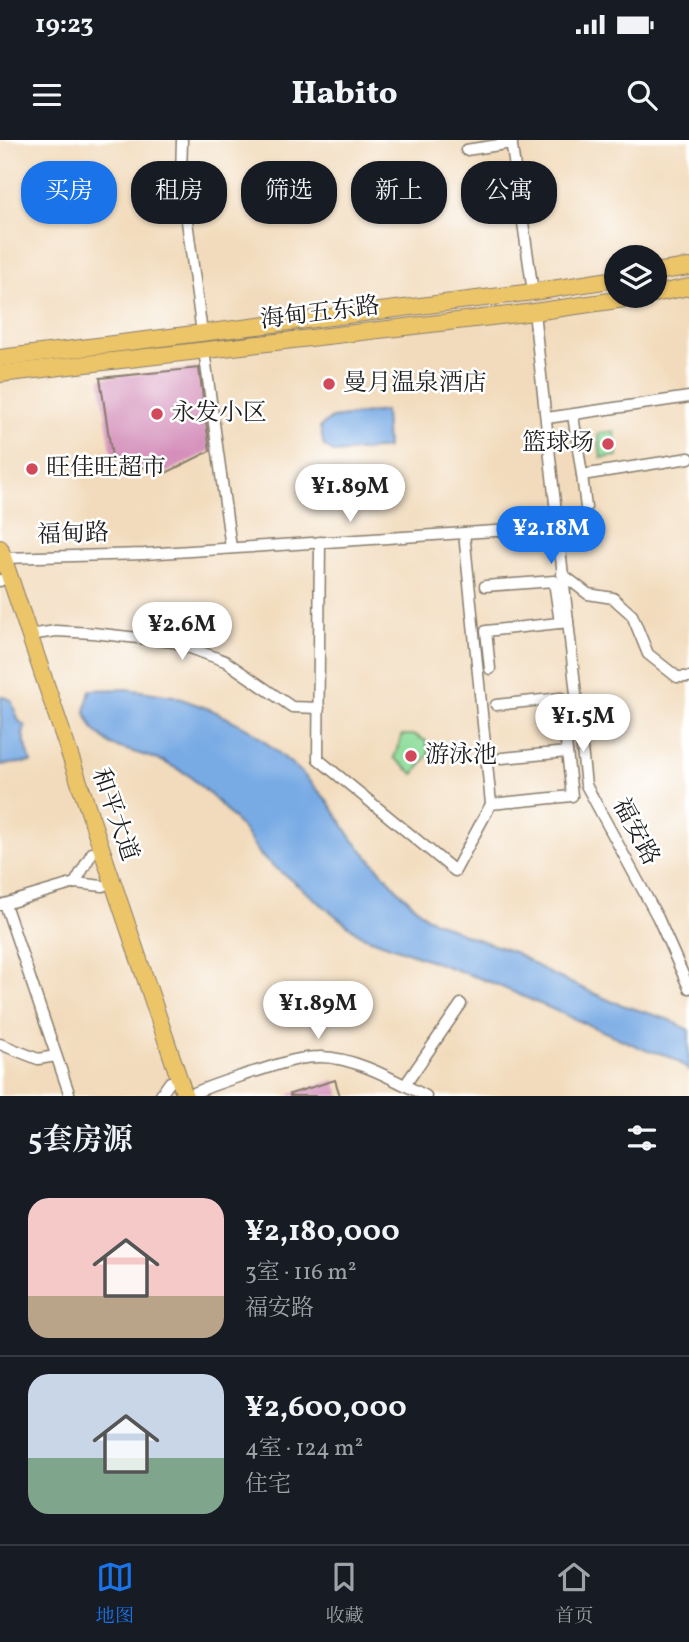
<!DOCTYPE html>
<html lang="zh">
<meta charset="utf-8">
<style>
:root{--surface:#171b24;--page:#20242c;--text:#f1f3f6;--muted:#9ea1a6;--line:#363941;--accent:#1a73e8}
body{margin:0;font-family:Vollkorn,"Noto Serif SC",serif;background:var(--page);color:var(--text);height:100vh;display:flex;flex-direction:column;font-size:26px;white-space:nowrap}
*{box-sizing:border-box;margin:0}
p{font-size:23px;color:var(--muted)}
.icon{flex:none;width:38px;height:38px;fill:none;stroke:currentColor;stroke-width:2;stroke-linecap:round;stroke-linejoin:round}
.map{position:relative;height:956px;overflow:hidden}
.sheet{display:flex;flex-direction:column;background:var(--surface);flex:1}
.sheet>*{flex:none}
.hud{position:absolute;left:21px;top:21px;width:648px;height:63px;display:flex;gap:14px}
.tools{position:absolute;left:604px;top:105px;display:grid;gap:14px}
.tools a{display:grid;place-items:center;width:63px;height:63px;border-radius:50%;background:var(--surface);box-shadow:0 2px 5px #0004;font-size:35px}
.price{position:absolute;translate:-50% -60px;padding:0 16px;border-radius:24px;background:#fff;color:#222;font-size:23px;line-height:46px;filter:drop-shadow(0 2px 4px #0008)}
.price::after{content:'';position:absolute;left:50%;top:42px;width:21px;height:16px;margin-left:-10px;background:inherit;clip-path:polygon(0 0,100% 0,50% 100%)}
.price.active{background:var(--accent);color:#fff}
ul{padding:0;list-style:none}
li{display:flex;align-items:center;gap:21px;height:175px;padding:0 28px}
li+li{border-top:2px solid var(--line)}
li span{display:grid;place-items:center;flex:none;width:196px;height:140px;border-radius:21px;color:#555}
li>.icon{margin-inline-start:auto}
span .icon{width:84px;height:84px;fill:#fffc;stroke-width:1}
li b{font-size:30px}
h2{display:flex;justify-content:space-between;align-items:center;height:84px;padding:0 28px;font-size:30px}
.pill{padding:0 24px;border-radius:28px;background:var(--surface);box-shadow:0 2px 5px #0004;font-size:24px;line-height:63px}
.pill.active{background:var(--accent);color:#fff}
.status{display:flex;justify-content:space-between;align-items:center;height:49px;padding:0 35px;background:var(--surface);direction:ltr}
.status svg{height:19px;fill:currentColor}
header{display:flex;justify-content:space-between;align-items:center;height:91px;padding:0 28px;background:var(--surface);font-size:32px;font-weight:800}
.tab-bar{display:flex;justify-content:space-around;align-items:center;height:98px;border-top:2px solid var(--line);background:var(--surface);font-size:19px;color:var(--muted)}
.tab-bar a{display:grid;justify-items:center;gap:4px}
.tab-bar .active{color:var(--accent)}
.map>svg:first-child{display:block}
.green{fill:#90de9c;stroke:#567d5c;stroke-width:2}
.water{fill:#78aae4;stroke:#4a6380;stroke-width:2}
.building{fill:#d48fba}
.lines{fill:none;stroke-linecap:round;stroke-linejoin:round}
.street-casing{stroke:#877c6c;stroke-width:13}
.primary-casing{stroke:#877c6c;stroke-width:18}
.street{stroke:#fff;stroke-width:10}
.primary{stroke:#edc569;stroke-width:16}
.poi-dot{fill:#d1495b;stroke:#fff;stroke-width:2.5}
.labels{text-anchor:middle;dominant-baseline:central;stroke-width:5;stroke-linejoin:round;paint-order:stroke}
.street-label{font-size:24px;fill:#1c1c1c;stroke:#fff}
.poi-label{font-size:24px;fill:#1c1c1c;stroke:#fff;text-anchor:start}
</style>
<div class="status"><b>19:23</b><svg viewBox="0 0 49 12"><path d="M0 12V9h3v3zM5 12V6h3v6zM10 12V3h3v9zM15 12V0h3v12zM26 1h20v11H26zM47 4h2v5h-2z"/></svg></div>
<header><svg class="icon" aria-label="menu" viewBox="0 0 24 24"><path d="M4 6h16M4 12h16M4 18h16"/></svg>Habito<svg class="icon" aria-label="search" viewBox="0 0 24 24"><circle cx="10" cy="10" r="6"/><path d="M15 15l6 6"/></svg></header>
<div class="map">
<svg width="689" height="956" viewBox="0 0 689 956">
<rect width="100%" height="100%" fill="#fff"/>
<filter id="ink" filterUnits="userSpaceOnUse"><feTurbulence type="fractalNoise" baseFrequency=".0143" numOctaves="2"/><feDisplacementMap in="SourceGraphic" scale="14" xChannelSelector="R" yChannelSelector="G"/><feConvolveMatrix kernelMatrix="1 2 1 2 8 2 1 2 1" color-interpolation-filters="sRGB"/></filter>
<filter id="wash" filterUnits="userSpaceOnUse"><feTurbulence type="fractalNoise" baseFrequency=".00686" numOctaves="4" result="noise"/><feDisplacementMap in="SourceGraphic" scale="28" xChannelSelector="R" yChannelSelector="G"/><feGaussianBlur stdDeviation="1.57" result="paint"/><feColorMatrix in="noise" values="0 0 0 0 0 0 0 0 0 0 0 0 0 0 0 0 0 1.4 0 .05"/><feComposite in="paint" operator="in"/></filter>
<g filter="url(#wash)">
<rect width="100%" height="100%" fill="#f2dbbc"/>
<g class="green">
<polygon points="614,291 618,316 601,318 598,293"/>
<polygon points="402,595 415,595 426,601 429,614 414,634 394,618"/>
</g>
<g class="water">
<polygon points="385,271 387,308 335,313 324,306 320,287 332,278"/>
<path d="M 127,549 L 173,556 L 212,570 L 251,590 L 299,630 L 327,660 L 353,700 L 399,751 L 426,777 L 468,796 L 514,812 L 551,834 L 613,862 L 670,880 L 689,890 L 689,931 C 677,919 666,913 648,911 L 490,842 L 360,795 L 261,716 L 243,689 L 216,660 L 187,634 L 162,621 L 111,605 L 94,590 L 85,572 L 90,550 Z"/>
<polygon points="1,556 11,560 19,581 25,586 23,595 31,622 0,625"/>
</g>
<g id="blocks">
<g class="building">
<polygon points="199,228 210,311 164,334 112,317 100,238"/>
<polygon points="335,940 340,956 290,956 290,954"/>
</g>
</g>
</g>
<g filter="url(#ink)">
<use href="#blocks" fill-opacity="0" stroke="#877c6c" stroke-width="2"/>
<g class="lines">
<defs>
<g id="street">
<polyline points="182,0 181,36 202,193"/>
<polyline points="511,0 533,152"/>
<polyline points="466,10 512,3"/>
<polyline points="534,172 586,645 658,778 689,848"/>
<polyline points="204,210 231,408"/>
<polyline points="573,275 582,335 689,318"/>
<polyline points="547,278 689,257"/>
<polyline points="582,335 586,368"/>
<polyline points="320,402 318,619 455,731 491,664 464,393"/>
<polyline points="3,418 144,414 557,387"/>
<polyline points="562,434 588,454 613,458 632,475 648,514 677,537 689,537"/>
<polyline points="0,440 0,441"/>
<polyline points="485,446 554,441 560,483"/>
<polyline points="29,495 56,491 93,493 174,502 225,521 292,567 319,568"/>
<polyline points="490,529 486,491 568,482"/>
<polyline points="502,618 567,612"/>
<polyline points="491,664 572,656 561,558 496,565"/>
<polyline points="75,743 92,713"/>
<polyline points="5,764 70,956"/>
<polyline points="1,765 75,743 103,746"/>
<polyline points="0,904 38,919 56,916"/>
<polyline points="405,945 461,864"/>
<polyline points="160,956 170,942"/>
<path d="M 188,956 C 208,946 229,940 250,933 C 272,927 295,917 319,917 C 353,916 396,941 426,956"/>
</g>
<g id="primary">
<polyline points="654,132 689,127"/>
<polyline points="654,154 689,147"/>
<polyline points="0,218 533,152 616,139"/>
<polyline points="0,234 534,172 645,156"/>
<polyline points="0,408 185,956"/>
</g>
</defs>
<use href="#street" class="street-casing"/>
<use href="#primary" class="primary-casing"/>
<use href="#street" class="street"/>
<use href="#primary" class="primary"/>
</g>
</g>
<g class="poi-dot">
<circle cx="329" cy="244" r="7"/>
<circle cx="157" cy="274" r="7"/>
<circle cx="608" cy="304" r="7"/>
<circle cx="32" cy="329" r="7"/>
<circle cx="411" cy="616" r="7"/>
</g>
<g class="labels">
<g class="street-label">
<text transform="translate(320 174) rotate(-7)">海甸五东路</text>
<text transform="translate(73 395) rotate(-2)">福甸路</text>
<text transform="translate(114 675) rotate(71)">和平大道</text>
<text transform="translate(635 692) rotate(62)">福安路</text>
</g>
<g class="poi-label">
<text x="343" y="244">曼月温泉酒店</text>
<text x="171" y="274">永发小区</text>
<text x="594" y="304" text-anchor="end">篮球场</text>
<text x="46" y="329">旺佳旺超市</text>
<text x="425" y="616">游泳池</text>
</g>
</g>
</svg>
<div class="tools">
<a><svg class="icon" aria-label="layers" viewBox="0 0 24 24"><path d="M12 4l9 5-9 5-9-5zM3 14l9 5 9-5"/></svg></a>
</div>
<b class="price" style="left:350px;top:384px">¥1.89M</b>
<b class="price active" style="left:551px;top:426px">¥2.18M</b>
<b class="price" style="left:182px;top:522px">¥2.6M</b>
<b class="price" style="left:583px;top:614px">¥1.5M</b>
<b class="price" style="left:318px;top:901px">¥1.89M</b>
<div class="hud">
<a class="pill active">买房</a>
<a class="pill">租房</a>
<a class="pill">筛选</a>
<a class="pill">新上</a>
<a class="pill">公寓</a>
</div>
</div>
<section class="sheet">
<h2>5套房源<svg class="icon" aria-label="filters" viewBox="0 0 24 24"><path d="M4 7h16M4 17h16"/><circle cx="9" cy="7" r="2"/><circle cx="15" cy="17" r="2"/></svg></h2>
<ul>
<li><span style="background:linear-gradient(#f6c9c9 70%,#b9a48a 0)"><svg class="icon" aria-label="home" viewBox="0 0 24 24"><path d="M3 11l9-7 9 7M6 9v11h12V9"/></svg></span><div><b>¥2,180,000</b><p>3室 · 116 m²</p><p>福安路</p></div></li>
<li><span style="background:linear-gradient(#c9d6e8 60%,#7fa58c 0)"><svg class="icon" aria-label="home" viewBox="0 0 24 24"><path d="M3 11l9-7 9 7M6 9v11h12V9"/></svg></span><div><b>¥2,600,000</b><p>4室 · 124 m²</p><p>住宅</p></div></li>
</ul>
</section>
<nav class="tab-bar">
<a class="active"><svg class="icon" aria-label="map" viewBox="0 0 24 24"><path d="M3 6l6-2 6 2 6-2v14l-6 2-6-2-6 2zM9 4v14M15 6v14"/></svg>地图</a>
<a><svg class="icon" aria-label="saved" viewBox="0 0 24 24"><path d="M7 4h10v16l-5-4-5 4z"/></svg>收藏</a>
<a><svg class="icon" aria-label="home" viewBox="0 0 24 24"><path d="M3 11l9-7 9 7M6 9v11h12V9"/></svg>首页</a>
</nav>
